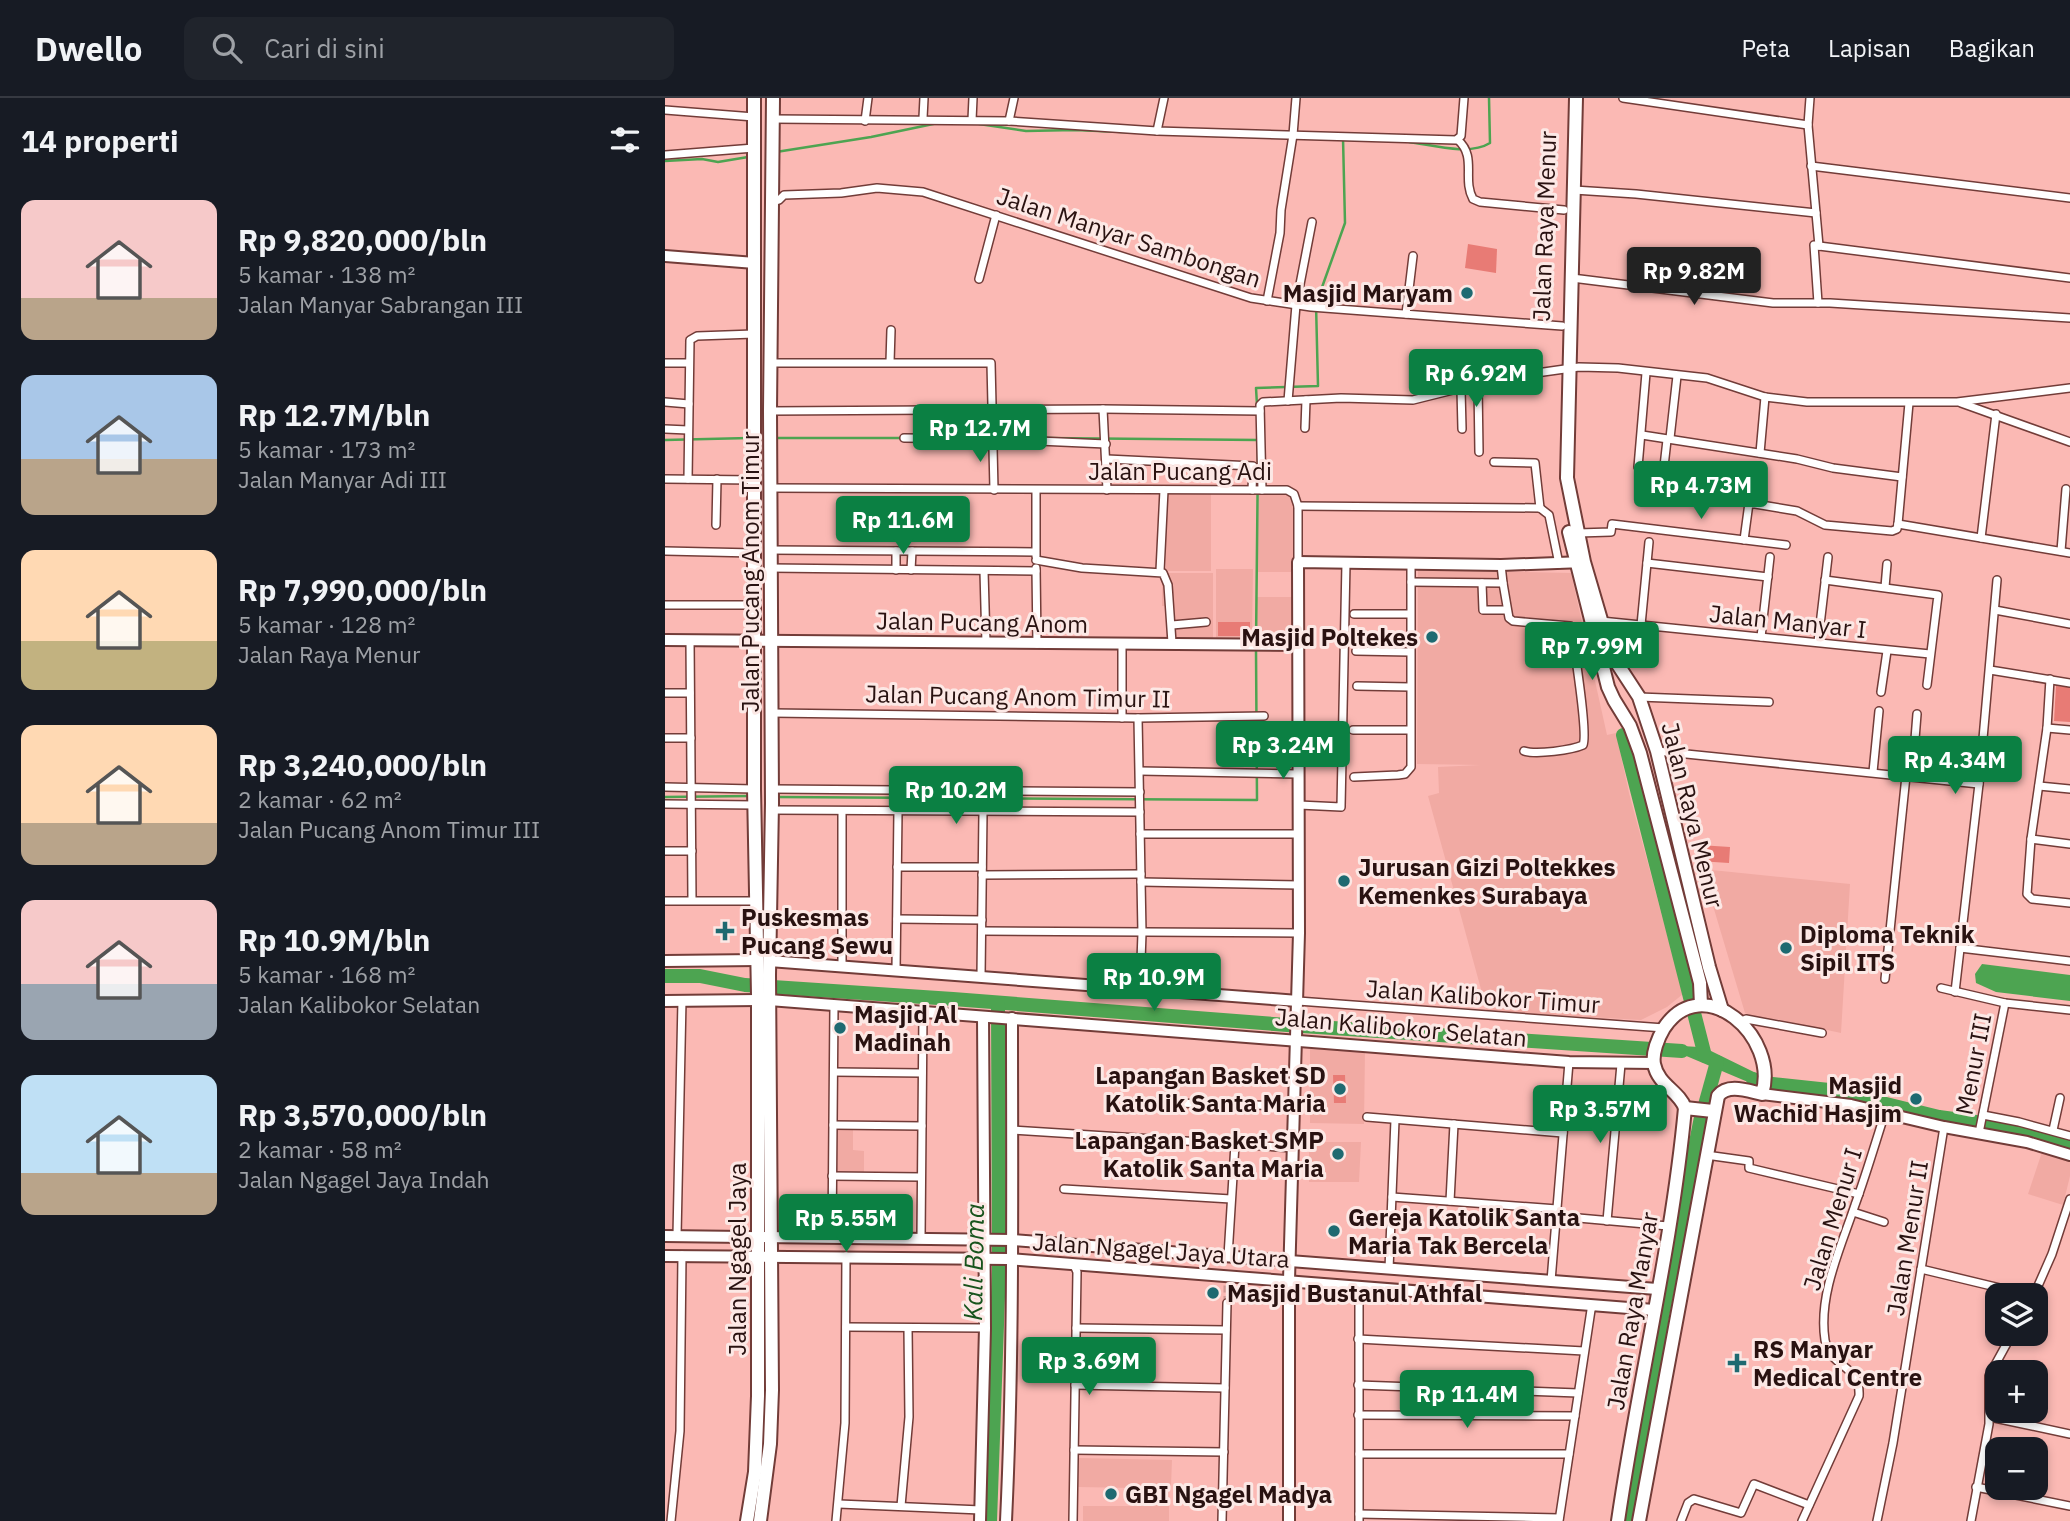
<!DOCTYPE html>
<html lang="id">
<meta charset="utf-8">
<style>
:root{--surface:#171b24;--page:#20242c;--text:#f1f3f6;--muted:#9ea1a6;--line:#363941;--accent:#0b8043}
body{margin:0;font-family:"IBM Plex Sans",sans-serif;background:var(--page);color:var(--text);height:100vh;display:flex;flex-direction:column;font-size:26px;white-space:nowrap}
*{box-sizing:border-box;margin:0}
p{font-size:23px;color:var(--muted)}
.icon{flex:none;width:38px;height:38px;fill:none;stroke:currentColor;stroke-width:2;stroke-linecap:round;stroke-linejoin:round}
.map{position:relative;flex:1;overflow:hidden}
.sheet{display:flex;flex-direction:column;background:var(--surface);width:665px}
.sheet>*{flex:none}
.controls{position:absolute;left:1320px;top:1185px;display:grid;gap:14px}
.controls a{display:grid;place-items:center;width:63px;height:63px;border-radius:14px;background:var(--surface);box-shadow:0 4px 10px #0003;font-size:35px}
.price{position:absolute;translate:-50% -60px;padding:0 16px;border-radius:7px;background:var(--accent);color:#fff;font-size:23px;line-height:46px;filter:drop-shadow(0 2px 4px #0008)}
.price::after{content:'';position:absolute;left:50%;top:42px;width:21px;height:16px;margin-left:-10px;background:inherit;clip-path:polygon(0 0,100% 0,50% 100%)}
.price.current{background:#222;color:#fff}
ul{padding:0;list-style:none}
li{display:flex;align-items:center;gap:21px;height:175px;padding:0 21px}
li span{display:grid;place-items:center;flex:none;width:196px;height:140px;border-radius:14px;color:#555}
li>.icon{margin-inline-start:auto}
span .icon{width:84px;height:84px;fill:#fffc;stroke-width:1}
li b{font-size:30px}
h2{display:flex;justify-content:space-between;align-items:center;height:84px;padding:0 21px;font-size:30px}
header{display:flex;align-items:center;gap:42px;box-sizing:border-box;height:98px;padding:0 35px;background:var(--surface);border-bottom:2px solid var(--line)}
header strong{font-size:33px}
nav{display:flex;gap:38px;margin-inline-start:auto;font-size:24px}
.search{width:490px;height:63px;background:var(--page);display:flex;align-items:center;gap:18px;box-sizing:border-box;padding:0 24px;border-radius:14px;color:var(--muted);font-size:26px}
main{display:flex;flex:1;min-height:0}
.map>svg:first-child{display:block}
.built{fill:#f1aaa3}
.green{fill:#e87b75}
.water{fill:#4da451}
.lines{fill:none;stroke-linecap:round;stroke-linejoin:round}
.stream{stroke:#4da451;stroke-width:2.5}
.river{stroke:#4da451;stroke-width:14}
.street-tunnel{stroke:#d19893;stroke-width:7;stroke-dasharray:7 3.5;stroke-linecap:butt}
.street-casing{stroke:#723c38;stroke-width:10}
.secondary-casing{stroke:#723c38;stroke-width:14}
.primary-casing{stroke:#723c38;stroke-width:16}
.street{stroke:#fff;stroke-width:7}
.secondary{stroke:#fff;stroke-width:10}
.primary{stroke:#fff;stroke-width:12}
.poi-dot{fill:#1e6a71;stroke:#fce8e5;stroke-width:2.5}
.labels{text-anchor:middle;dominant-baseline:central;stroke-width:6;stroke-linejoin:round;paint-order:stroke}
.street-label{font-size:24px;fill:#291211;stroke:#fce8e5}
.poi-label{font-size:24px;font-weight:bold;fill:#291211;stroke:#fce8e5;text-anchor:start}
.water-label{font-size:26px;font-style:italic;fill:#17531c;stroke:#fce8e5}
</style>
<header>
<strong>Dwello</strong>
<div class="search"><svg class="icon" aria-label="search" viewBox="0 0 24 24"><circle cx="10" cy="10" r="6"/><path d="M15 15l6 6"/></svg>Cari di sini</div>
<nav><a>Peta</a><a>Lapisan</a><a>Bagikan</a></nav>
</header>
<main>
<section class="sheet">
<h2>14 properti<svg class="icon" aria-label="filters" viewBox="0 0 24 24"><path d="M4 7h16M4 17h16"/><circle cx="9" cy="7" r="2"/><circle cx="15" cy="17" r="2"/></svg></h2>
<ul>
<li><span style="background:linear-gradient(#f6c9c9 70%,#b9a48a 0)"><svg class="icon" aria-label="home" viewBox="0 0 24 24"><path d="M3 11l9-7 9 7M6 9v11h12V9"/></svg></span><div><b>Rp 9,820,000/bln</b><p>5 kamar · 138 m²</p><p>Jalan Manyar Sabrangan III</p></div></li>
<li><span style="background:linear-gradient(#a9c7e8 60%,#b9a48a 0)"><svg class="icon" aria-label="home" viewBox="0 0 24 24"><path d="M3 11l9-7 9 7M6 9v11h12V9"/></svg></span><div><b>Rp 12.7M/bln</b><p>5 kamar · 173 m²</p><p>Jalan Manyar Adi III</p></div></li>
<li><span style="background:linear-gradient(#ffd9b3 65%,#c2b280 0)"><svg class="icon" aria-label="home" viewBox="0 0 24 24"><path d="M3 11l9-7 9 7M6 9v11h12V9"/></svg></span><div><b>Rp 7,990,000/bln</b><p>5 kamar · 128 m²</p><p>Jalan Raya Menur</p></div></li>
<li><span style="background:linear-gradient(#ffd9b3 70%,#b9a48a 0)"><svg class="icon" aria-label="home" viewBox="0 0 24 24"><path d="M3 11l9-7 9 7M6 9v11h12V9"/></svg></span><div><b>Rp 3,240,000/bln</b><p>2 kamar · 62 m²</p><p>Jalan Pucang Anom Timur III</p></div></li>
<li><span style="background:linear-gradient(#f6c9c9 60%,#9aa5b1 0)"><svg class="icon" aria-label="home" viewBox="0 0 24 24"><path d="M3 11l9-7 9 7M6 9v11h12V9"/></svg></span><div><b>Rp 10.9M/bln</b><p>5 kamar · 168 m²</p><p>Jalan Kalibokor Selatan</p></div></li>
<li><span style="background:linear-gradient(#bfe0f5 70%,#b9a48a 0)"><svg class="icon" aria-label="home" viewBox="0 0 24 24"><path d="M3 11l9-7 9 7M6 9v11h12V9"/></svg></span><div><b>Rp 3,570,000/bln</b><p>2 kamar · 58 m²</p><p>Jalan Ngagel Jaya Indah</p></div></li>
</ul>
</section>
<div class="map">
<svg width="1405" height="1423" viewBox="0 0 1405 1423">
<rect width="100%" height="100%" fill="#fbb9b4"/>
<g class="built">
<polygon points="629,391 629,474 593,474 593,392"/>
<polygon points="546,394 546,473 501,473 501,395"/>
<polygon points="551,471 588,471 587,541 551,541"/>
<polygon points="753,472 906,475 942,637 951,635 964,695 1018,896 1002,909 976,922 822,913 763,698 774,695 773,669 816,667 752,666"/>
<polygon points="497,475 548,475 548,541 506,541 505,508 497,508"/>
<polygon points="592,499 627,499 627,533 608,541 592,540"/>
<polygon points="1037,771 1185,786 1176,935 1111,921 1097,922 1080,915"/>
<polygon points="645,950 700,952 699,1026 645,1025"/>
<polygon points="169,1027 188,1027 188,1052 199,1053 199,1077 169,1077"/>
<polygon points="644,1044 696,1044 694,1084 644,1084"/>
<polygon points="1377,1054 1405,1063 1405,1078 1398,1107 1363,1096"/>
<polygon points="413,1360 507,1362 506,1388 471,1389 504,1390 504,1423 418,1423 418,1408 468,1408 469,1390 413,1389"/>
</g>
<g class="green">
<polygon points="803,146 832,151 831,175 800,170"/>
<rect x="553" y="524" width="32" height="14"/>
<polygon points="1391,588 1405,589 1405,624 1389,623"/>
<polygon points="1034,747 1065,749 1064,765 1033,763"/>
<polygon points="668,977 680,977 681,1005 669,1005"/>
</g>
<g class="water">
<polygon points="1317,866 1405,877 1405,903 1331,894 1311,885 1310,876"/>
<polygon points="999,947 1034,949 1044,952 1095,977 1090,987 1019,957 999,956"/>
</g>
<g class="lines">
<g class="stream">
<polyline points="314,26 361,33 410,32 552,38"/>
<path d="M 744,44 C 767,47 804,58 825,45 L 824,0"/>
<polyline points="111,54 206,39 273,25"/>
<polyline points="0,63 37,61 53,64 83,59"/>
<polyline points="592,307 591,290 653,288 651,206 680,125 678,40"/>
<polyline points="108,340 238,340"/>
<polyline points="381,340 593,342"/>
<polyline points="0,342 84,340"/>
<polyline points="591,545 593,352"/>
<polyline points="0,699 84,698"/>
<polyline points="112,699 592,702 591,552"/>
</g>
<g class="river">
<polyline points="958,637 1040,958"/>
<polyline points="0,878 35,878 80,887 288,901 622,927 1017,953"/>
<polyline points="1088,981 1098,985 1164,992 1274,1019 1311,1024 1405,1046"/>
<polyline points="1040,1007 1052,964"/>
<polyline points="325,1423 334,1171 333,907"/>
<polyline points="965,1423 997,1219 1036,1019"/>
</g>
<polyline class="street-tunnel" points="562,1205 562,1187"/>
<defs>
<g id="street">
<polyline points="958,0 1143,27"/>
<polyline points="1145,0 1143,27 1154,148"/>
<polyline points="0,12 89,19"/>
<polyline points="258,20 259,0"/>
<polyline points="108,21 344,23 492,33 791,42 796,38 799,0"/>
<polyline points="307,22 308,0"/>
<polyline points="200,23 203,0"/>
<polyline points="344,23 349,0"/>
<polyline points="492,33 499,0"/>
<path d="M 793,42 C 812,59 797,81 808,101 L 815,104 L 899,112"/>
<polyline points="0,57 89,50"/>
<polyline points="1146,68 1405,100"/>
<polyline points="909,92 971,96 1151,115"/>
<polyline points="108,104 114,102 119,97 176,95 212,90 258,94 586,200 646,209 897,228"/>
<polyline points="1154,148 1405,180"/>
<polyline points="907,180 1108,205 1165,205 1405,220"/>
<polyline points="314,181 331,117"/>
<polyline points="602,203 615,135 616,112 628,37 631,0"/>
<polyline points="1153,205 1149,147 1154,148"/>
<polyline points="741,216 748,158"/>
<polyline points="225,264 226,232"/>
<polyline points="0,265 23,265"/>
<polyline points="106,265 326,265 329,392"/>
<polyline points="813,287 814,354"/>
<polyline points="796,291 797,331"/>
<polyline points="623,303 631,207 647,124"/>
<polyline points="0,304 24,306"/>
<polyline points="1296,305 1405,344"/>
<polyline points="438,311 442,392"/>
<polyline points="105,313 438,311 595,313"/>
<polyline points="640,330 641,302"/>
<polyline points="0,331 23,332"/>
<polyline points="977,337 1132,361 1168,370 1237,379"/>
<polyline points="239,340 329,341 441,346"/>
<polyline points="1005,340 1012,278"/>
<polyline points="1095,355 1100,299"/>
<polyline points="442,361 588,368 587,392"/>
<polyline points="829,364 870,365 875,410"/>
<polyline points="973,369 981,275"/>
<polyline points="0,381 89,382"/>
<polyline points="23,381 25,242 32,238 89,236"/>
<polyline points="997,386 1002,342"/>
<polyline points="105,390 622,392 629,396 633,408 633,464"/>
<polyline points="597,392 595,307 598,304 676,300 748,302 836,280 914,269 953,270 1042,280 1100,299 1142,304 1292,304 1405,290"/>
<polyline points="633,408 875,410 884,417 894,466"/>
<polyline points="1233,426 1405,455"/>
<polyline points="1233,426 1244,305"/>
<polyline points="51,427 52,381"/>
<polyline points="913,435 946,434 947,426 1121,447"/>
<polyline points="1316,440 1331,316"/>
<polyline points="1079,442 1084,405 1132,413 1160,427 1227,433 1232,431 1233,426"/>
<polyline points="105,452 370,454"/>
<polyline points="0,453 89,455"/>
<polyline points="1396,453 1401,391"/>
<polyline points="371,458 371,392"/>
<polyline points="371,462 417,470 498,475 503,487 507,545"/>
<polyline points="982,465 1103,479"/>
<polyline points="105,470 371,473"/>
<polyline points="371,470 372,546"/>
<polyline points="231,472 231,453"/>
<polyline points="246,472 247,453"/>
<polyline points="319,473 321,545"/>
<polyline points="495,473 499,392"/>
<polyline points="1160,482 1273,497 1262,587"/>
<polyline points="746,484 838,485 836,467"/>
<polyline points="817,485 818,512 841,512"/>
<path d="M 838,485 L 844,520 L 848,523 L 905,528 C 909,545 923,636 918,647 C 907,652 871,657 859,653"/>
<polyline points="1220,489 1222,466"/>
<polyline points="0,507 90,507"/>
<polyline points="1330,512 1405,526"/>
<polyline points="689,516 745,516"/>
<polyline points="936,523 1265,556"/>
<polyline points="507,527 541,524"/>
<polyline points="976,527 984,444"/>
<polyline points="1096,539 1105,459"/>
<polyline points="25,542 27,802"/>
<polyline points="1153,544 1163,459"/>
<polyline points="457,546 457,620"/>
<polyline points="691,553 745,554"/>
<polyline points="1325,572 1405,585"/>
<polyline points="1385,581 1382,630 1366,741 1362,796 1367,801 1405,805"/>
<polyline points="692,588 745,589"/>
<polyline points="1216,594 1222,553"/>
<polyline points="0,595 25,595"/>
<polyline points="974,599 1104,604"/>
<polyline points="107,615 473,620 599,618"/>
<polyline points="473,620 477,835 475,891"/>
<polyline points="1382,630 1405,632"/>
<polyline points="688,632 745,632"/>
<polyline points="0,640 26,640"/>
<polyline points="992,653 1314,686"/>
<polyline points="475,673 633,676"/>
<polyline points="1208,674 1214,613"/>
<polyline points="689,679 733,677 740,676 746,669 746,465"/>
<polyline points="1247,679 1252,616"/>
<polyline points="1374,688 1405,691"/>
<polyline points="0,689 89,691"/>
<polyline points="107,691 475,694"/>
<polyline points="0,706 90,707"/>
<polyline points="634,707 676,709 681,465"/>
<polyline points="107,712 475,714"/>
<polyline points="177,713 177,868"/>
<polyline points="475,736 634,736"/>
<polyline points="1366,741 1405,746"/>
<polyline points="0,753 27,753"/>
<polyline points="232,769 317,769"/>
<polyline points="317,777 476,776"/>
<polyline points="476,784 634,787"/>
<polyline points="0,803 92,803"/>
<polyline points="232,821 317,822"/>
<polyline points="317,833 634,835"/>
<polyline points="1295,850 1405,863"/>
<polyline points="231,872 233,713"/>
<polyline points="316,878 318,714"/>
<polyline points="1220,881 1241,678"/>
<polyline points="1276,890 1340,905 1405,912"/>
<polyline points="1290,894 1314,686 1332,482"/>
<polyline points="633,903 999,930"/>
<polyline points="1074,924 1081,921 1157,935"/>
<polyline points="169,974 257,975"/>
<polyline points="468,1004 629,1008"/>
<polyline points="1318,1017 1354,1024 1405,1038"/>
<polyline points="702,1019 898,1035"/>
<polyline points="168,1027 257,1028"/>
<polyline points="347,1032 629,1050"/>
<polyline points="1388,1032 1395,1000"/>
<polyline points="1314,1035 1340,905"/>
<polyline points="1041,1057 1084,1063 1084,1070 1194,1096"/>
<polyline points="167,1078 256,1079"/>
<polyline points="399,1091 566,1101"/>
<polyline points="727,1099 892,1111"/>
<polyline points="785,1103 789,1026"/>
<polyline points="1188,1114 1219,1124"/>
<polyline points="891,1118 1003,1128"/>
<polyline points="942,1123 956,966"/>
<polyline points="12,1138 17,902"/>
<polyline points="167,1140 169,908"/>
<polyline points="256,1140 258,915"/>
<polyline points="563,1158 570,1046"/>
<polyline points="724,1171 730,1022"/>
<polyline points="1256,1171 1364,1197"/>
<polyline points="886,1183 904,964"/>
<polyline points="694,1188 694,1423"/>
<polyline points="1369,1197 1387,1156 1405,1101"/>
<polyline points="181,1229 320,1230"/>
<polyline points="411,1230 561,1232"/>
<polyline points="693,1241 919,1253"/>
<polyline points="410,1287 560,1290"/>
<polyline points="693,1287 913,1295"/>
<polyline points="693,1317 910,1318"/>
<polyline points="1325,1319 1405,1336"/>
<polyline points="409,1352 559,1354"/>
<polyline points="694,1356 904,1356"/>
<polyline points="1311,1389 1405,1408"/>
<polyline points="174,1406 316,1412"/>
<polyline points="236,1408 244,1319 243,1230"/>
<polyline points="694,1416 894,1420"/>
<polyline points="6,1423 15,1333 17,1157"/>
<polyline points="171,1423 180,1325 181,1158"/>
<polyline points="408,1423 412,1174 409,1167"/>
<polyline points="557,1423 562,1205"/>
<polyline points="894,1423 926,1212 928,1208"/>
<polyline points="1016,1423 1023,1405 1029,1401 1076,1415 1089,1386 1144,1407"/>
<path d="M 1137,1423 L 1194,1298 C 1196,1266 1165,1271 1160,1242 C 1153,1197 1176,1149 1190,1107 C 1201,1077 1210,1046 1220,1015"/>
<polyline points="1212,1423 1228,1345 1279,1029"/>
<polyline points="1306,1423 1324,1326 1324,1278 1347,1236"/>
</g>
<g id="secondary">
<polyline points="0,158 90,165"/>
<polyline points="0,542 633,547"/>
<polyline points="0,863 93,862"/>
<polyline points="104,863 633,903"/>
<polyline points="104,902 904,964 989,965"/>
<polyline points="0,903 93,902"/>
<polyline points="1097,996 1186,1007 1279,1029 1362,1044 1405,1057"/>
<polyline points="0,1138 348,1142 992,1191"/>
<polyline points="0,1158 343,1161 989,1212"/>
<polyline points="315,1423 320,1230 318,919"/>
<path d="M 341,1423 C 349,1255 347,1088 347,920"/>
<polyline points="624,1423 624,1182 634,835 633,464 836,467 919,464"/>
</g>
<g id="primary">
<polyline points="911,0 902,380 919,464 946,556 974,599 992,653 1044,869 1057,912"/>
<polyline points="904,434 943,589 949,602 965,628 975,655 1035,885 1036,907"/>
<polyline points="1020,1010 1048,1013"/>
<polyline points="82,1423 90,1374 93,1298 93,897 89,691 89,0"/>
<polyline points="95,1423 105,1346 107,1292 104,877 107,705 105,313 108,0"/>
<path d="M 953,1423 C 973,1285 1007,1149 1020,1010"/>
<path d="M 974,1423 L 1053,998 C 1063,985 1083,993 1097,996 C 1115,939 1038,871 999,930 C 993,940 987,955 989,966 C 993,987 1014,993 1020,1010"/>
</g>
</defs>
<use href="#street" class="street-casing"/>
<use href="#secondary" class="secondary-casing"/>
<use href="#primary" class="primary-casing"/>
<use href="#street" class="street"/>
<use href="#secondary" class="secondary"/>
<use href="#primary" class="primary"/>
</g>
<g class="poi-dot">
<circle cx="802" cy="195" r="7"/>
<circle cx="767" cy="539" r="7"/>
<circle cx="679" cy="783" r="7"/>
<path d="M56.5 822.5h7v7h7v7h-7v7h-7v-7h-7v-7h7z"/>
<circle cx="1121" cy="850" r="7"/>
<circle cx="175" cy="930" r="7"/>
<circle cx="675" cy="991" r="7"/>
<circle cx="1251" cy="1001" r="7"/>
<circle cx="673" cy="1056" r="7"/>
<circle cx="669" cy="1133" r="7"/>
<circle cx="548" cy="1195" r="7"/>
<path d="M1068.5 1254.5h7v7h7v7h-7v7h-7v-7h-7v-7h7z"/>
<circle cx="446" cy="1396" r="7"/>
</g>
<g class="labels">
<g class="street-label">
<text transform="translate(879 128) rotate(-88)">Jalan Raya Menur</text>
<text transform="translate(464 139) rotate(18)">Jalan Manyar Sambongan</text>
<text x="515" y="373">Jalan Pucang Adi</text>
<text transform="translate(85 474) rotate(-90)">Jalan Pucang Anom Timur</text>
<text transform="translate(1123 523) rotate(6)">Jalan Manyar I</text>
<text transform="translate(317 524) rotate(1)">Jalan Pucang Anom</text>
<text transform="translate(353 598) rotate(1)">Jalan Pucang Anom Timur II</text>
<text transform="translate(1028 717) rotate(76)">Jalan Raya Menur</text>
<text transform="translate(818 898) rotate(4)">Jalan Kalibokor Timur</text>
<text transform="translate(736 929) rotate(5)">Jalan Kalibokor Selatan</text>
<text transform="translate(1308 966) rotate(-79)">Menur III</text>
<text transform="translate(1167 1121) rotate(-73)">Jalan Menur I</text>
<text transform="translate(1242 1140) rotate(-81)">Jalan Menur II</text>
<text transform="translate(496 1152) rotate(4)">Jalan Ngagel Jaya Utara</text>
<text transform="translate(72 1161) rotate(-90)">Jalan Ngagel Jaya</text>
<text transform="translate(967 1213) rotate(-80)">Jalan Raya Manyar</text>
</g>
<g class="poi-label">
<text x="788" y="195" text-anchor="end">Masjid Maryam</text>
<text x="753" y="539" text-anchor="end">Masjid Poltekes</text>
<text x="693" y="769">Jurusan Gizi Poltekkes<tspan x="693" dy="28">Kemenkes Surabaya</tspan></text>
<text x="76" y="819">Puskesmas<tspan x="76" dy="28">Pucang Sewu</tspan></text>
<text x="1135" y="836">Diploma Teknik<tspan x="1135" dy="28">Sipil ITS</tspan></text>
<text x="189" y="916">Masjid Al<tspan x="189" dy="28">Madinah</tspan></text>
<text x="661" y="977" text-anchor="end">Lapangan Basket SD<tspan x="661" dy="28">Katolik Santa Maria</tspan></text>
<text x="1237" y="987" text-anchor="end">Masjid<tspan x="1237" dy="28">Wachid Hasjim</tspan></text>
<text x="659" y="1042" text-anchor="end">Lapangan Basket SMP<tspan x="659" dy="28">Katolik Santa Maria</tspan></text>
<text x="683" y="1119">Gereja Katolik Santa<tspan x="683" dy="28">Maria Tak Bercela</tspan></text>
<text x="562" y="1195">Masjid Bustanul Athfal</text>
<text x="1088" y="1251">RS Manyar<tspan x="1088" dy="28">Medical Centre</tspan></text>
<text x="460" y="1396">GBI Ngagel Madya</text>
</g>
<g class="water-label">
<text transform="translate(308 1164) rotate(-89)">Kali Boma</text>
</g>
</g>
</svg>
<div class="controls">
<a><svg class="icon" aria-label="layers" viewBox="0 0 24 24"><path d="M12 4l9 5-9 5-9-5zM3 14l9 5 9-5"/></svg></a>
<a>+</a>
<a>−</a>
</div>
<b class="price current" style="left:1029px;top:209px">Rp 9.82M</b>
<b class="price" style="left:811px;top:311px">Rp 6.92M</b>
<b class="price" style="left:315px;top:366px">Rp 12.7M</b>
<b class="price" style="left:1036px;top:423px">Rp 4.73M</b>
<b class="price" style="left:238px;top:458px">Rp 11.6M</b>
<b class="price" style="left:927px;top:584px">Rp 7.99M</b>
<b class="price" style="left:618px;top:683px">Rp 3.24M</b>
<b class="price" style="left:1290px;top:698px">Rp 4.34M</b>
<b class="price" style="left:291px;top:728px">Rp 10.2M</b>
<b class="price" style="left:489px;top:915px">Rp 10.9M</b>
<b class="price" style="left:935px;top:1047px">Rp 3.57M</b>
<b class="price" style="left:181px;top:1156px">Rp 5.55M</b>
<b class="price" style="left:424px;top:1299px">Rp 3.69M</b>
<b class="price" style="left:802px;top:1332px">Rp 11.4M</b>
</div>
</main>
